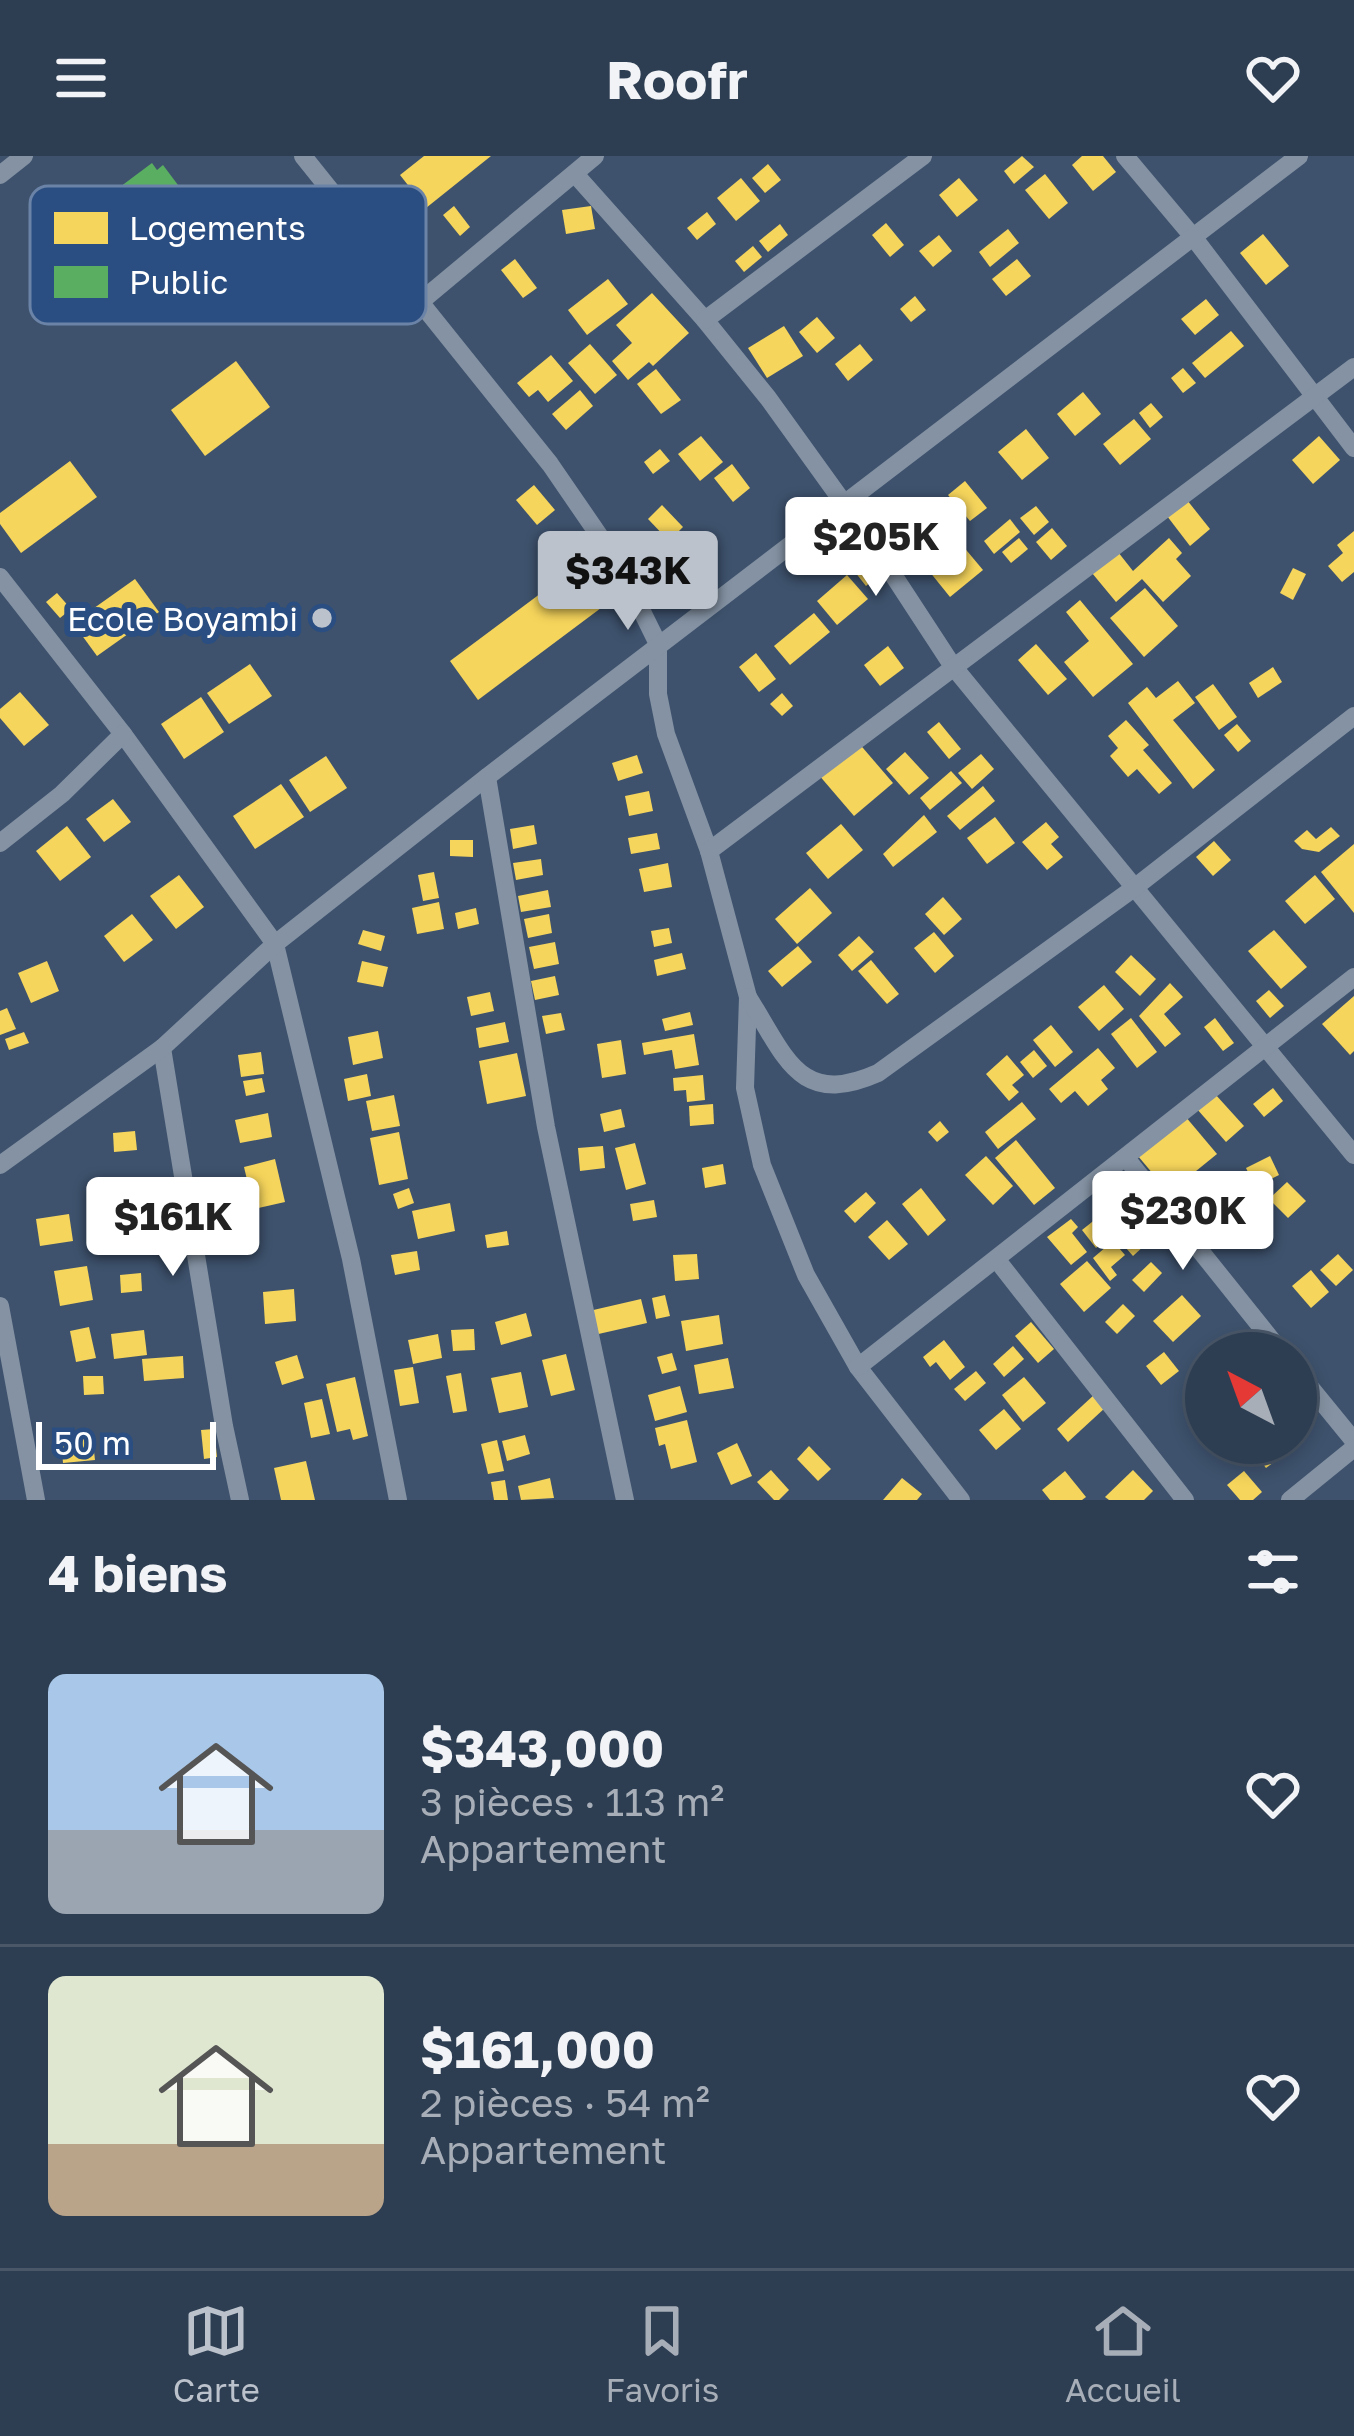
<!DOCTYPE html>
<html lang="fr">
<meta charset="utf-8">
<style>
:root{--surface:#2e3e52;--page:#3a495c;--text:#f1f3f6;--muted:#a7aeb8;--line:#495769;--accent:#bbc2cc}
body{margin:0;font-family:"Golos Text",sans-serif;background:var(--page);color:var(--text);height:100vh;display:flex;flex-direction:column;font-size:45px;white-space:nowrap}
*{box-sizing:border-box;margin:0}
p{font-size:39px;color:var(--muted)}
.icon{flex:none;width:66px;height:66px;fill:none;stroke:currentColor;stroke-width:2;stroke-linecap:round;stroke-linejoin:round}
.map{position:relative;height:1344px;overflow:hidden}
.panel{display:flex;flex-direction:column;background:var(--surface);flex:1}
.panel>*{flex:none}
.needle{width:78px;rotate:319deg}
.fabs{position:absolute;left:1185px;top:1176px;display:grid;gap:24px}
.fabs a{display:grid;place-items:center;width:132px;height:132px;border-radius:50%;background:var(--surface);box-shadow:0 6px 18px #0003,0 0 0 3px var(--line);font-size:60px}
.scale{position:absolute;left:36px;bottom:30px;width:180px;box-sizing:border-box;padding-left:12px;border:6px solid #fff;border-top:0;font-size:33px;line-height:42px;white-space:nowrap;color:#fff;-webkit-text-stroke:9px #2a4e81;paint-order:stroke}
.price{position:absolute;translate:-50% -102px;padding:0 27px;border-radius:12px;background:#fff;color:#222;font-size:39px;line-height:78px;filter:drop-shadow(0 3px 6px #0008)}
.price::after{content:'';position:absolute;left:50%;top:72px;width:36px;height:27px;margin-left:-18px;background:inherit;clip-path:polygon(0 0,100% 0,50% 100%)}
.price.on{background:var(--accent);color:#111}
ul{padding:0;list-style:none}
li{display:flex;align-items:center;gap:36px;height:300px;padding:0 48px}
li+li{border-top:3px solid var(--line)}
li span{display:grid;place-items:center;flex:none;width:336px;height:240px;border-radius:18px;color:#555}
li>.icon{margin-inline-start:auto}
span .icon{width:144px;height:144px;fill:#fffc;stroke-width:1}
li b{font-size:51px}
h2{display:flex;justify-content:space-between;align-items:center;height:144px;padding:0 48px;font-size:51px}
header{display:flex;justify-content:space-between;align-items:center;height:156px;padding:0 48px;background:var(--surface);font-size:54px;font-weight:700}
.menu{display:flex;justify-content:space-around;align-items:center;height:168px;border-top:3px solid var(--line);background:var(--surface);font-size:33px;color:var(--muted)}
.menu a{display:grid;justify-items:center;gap:6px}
.menu .on{color:var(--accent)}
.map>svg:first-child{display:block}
.homes{fill:#f6d55c}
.public{fill:#5aae61}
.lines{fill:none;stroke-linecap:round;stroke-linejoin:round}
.minor{stroke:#8492a3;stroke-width:18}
.poi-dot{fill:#bbc2cc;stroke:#2a4e81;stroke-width:4.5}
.labels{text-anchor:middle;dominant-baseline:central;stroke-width:12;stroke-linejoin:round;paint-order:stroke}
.poi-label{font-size:33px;fill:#fff;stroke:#2a4e81;text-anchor:end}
.key{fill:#2a4e81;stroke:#6a83a7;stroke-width:3}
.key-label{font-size:33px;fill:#fff}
</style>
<header><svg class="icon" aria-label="menu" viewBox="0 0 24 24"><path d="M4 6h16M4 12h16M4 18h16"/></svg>Roofr<svg class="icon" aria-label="heart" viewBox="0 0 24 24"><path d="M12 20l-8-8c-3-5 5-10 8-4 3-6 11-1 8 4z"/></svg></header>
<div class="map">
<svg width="1354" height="1344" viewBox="0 0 1354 1344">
<rect width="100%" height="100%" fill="#3e526d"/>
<g class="homes">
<polygon points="424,0 491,0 426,52 400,19"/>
<polygon points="1022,0 1034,11 1014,28 1004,15"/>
<polygon points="1082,0 1103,0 1116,16 1093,35 1072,9"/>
<polygon points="768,8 781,24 765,37 752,22"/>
<polygon points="1045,18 1068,47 1049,63 1025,34"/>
<polygon points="741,22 760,45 736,65 717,42"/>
<polygon points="959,22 978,44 957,61 939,39"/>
<polygon points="454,50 470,71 460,80 443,59"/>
<polygon points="591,50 595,73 566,78 562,54"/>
<polygon points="707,56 716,68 697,84 687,72"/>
<polygon points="886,67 904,89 890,101 872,79"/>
<polygon points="780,68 788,79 768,96 759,85"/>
<polygon points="1008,73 1019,87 990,111 979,96"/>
<polygon points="1263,78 1289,110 1266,129 1240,97"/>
<polygon points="939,79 952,95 933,111 919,95"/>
<polygon points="753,90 762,101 744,116 735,105"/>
<polygon points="515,103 537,132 523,142 501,114"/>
<polygon points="1017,103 1031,120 1006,140 992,123"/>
<polygon points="608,123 628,148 587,179 568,154"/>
<polygon points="652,137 689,177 653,210 649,206 628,224 612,205 632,187 616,169"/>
<polygon points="915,140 926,154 911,166 900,153"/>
<polygon points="1206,143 1219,159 1195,179 1181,163"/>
<polygon points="817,161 835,182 817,197 799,176"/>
<polygon points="784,170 803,200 767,222 748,192"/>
<polygon points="1231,175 1244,190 1205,222 1192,207"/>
<polygon points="590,188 617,219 595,238 568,207"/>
<polygon points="860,188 873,204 848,225 835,208"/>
<polygon points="551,199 573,225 548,246 538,234 529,241 517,227"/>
<polygon points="236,205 270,251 205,300 171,254"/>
<polygon points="1183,212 1196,227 1183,237 1171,222"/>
<polygon points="656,213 681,244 661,258 637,228"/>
<polygon points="580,234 593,250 566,274 552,258"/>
<polygon points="1083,236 1101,258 1075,280 1057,258"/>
<polygon points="1151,247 1163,261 1150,272 1139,257"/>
<polygon points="1134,263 1151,283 1120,309 1103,288"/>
<polygon points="1026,273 1049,302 1022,324 998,296"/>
<polygon points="701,280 723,306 700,325 678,298"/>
<polygon points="1319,280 1340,304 1313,328 1292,304"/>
<polygon points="660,293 670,305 653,318 644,306"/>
<polygon points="70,305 97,341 21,397 0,368 0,357"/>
<polygon points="732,308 750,332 733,346 714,322"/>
<polygon points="965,325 987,352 970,365 948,339"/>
<polygon points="534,329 555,354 537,369 516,344"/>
<polygon points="1187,344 1210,373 1190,390 1167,360"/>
<polygon points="662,349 683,371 669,385 648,363"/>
<polygon points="1036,350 1049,366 1034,379 1020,362"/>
<polygon points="939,361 955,380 927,403 911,384"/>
<polygon points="1010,363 1020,376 994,398 984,385"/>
<polygon points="1052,372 1067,390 1051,404 1036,386"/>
<polygon points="1354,375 1354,416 1342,426 1328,410 1343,397 1337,389"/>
<polygon points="1019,382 1028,393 1011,407 1002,396"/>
<polygon points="1169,382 1182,397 1176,403 1191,420 1163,446 1142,423 1116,446 1092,417 1118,396 1133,415"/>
<polygon points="957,383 983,414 950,441 925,410"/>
<polygon points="859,396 878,420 866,430 847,406"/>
<polygon points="576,411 605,449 478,544 450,505"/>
<polygon points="1293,412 1306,418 1293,444 1280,437"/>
<polygon points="847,419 868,443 837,469 817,445"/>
<polygon points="135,423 159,456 97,500 73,467"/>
<polygon points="1145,432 1178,470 1144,501 1110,462"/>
<polygon points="57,437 71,453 60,462 46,446"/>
<polygon points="1080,444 1133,508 1093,541 1064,506 1089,485 1066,456"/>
<polygon points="814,457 830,476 790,509 774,490"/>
<polygon points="1036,488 1067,523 1048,539 1018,504"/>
<polygon points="888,490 904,512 880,530 864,509"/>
<polygon points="756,497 776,523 759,536 739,511"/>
<polygon points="250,508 272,540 229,568 207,537"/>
<polygon points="1273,511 1282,526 1258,542 1249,527"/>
<polygon points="1178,525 1195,547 1173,564 1215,614 1193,633 1128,547 1147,531 1156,542"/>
<polygon points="1213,528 1237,561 1219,574 1195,541"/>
<polygon points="20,536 49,569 24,590 0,562 0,553"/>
<polygon points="782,537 793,550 782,560 770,548"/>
<polygon points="201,541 224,576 184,603 161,568"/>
<polygon points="1126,564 1149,589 1143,594 1172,627 1159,638 1137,613 1128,621 1110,600 1118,592 1108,580"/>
<polygon points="939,566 961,593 949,603 927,576"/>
<polygon points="1237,568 1251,585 1238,596 1224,579"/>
<polygon points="857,585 893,627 854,660 818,618"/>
<polygon points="905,596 929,622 909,639 886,613"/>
<polygon points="981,598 994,613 972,633 958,617"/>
<polygon points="637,599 643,617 618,625 612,607"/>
<polygon points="326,600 347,632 310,656 289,624"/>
<polygon points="951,615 962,627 930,654 920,642"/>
<polygon points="281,628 304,661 255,693 233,660"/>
<polygon points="983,630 995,645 960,674 947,660"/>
<polygon points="649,635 653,655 629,660 625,640"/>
<polygon points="113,643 131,666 104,686 86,663"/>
<polygon points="924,659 937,676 893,711 883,698"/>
<polygon points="995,661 1015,687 987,708 967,682"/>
<polygon points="1046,666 1059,681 1051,688 1063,701 1047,714 1022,686"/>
<polygon points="841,668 863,694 828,723 806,697"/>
<polygon points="534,669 537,688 513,693 510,673"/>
<polygon points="67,670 91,701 60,725 36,695"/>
<polygon points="1331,671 1340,680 1319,696 1302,693 1294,685 1307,674 1316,683"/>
<polygon points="657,677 660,693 631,698 628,682"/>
<polygon points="450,684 473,684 473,701 450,700"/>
<polygon points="1214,685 1231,704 1213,720 1196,701"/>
<polygon points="1354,688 1354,757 1321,716"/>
<polygon points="541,703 543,719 516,724 513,707"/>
<polygon points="668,707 672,731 644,736 639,713"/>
<polygon points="434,716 439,742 423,745 418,719"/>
<polygon points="179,719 204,751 176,773 150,740"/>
<polygon points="1315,719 1335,743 1305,768 1285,745"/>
<polygon points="810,732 832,757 797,788 775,763"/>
<polygon points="548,734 551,751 521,756 518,740"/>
<polygon points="943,741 962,763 944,779 925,758"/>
<polygon points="439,746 444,773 417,778 412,752"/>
<polygon points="476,752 479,768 458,773 455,757"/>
<polygon points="132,758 153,784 124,806 104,780"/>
<polygon points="549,758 552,777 528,782 524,763"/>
<polygon points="669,772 672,787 654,791 651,775"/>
<polygon points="363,774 385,780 381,795 358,788"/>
<polygon points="1274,774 1307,811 1281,833 1248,795"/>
<polygon points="934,776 954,800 935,817 914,792"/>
<polygon points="859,780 874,796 852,815 838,799"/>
<polygon points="555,786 559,808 534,813 529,791"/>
<polygon points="798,790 812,806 782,831 768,815"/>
<polygon points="682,797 686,813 657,820 654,804"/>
<polygon points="1131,799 1156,823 1140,840 1115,816"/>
<polygon points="871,804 899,838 887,848 858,815"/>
<polygon points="47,805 59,835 31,847 18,817"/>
<polygon points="362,805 388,811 383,831 357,826"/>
<polygon points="555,820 559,839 535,844 531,825"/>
<polygon points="1170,827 1183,841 1164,858 1181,878 1165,891 1139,860"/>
<polygon points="1104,829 1124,853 1099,875 1078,851"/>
<polygon points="1269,834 1284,850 1270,862 1256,845"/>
<polygon points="490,836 494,855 471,860 467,841"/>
<polygon points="1354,840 1354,895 1350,899 1322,868"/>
<polygon points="7,852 16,873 0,879 0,855"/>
<polygon points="690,856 693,869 665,875 662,863"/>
<polygon points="561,857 565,874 546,878 542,860"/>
<polygon points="1131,862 1157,896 1137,912 1111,878"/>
<polygon points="1215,862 1234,887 1223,895 1204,871"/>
<polygon points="505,866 509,886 479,892 476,872"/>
<polygon points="1051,869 1073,896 1055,911 1033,884"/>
<polygon points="378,875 383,902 353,909 348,881"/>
<polygon points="24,876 29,887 9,894 5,883"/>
<polygon points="694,878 699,909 675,913 672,894 644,899 642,887"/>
<polygon points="621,884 626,918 602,922 597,888"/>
<polygon points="1098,892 1115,912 1101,924 1108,933 1088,950 1075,935 1061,947 1049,933"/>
<polygon points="1034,894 1047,910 1033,922 1020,906"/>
<polygon points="261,896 264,918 241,921 238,899"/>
<polygon points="517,897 526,940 487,948 479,905"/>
<polygon points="1007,899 1024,919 1012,929 1019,936 1009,945 986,918"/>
<polygon points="367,918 371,940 348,945 344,923"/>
<polygon points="703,919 705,944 687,946 686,934 674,935 673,922"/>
<polygon points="262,922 265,936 246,940 243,925"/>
<polygon points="1273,932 1283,945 1264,961 1253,948"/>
<polygon points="1215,938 1244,970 1226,986 1197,953"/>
<polygon points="394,939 400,970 372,975 366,945"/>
<polygon points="1022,946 1036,963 998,993 985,976"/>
<polygon points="713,948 714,968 690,970 689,950"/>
<polygon points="621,953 625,971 604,976 600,958"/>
<polygon points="268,957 272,981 240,987 235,964"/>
<polygon points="1185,960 1217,998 1169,1037 1138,1000"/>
<polygon points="940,965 949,976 937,986 928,976"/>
<polygon points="135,975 137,994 114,996 113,977"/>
<polygon points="399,976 408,1023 379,1029 370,982"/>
<polygon points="1016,984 1055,1032 1034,1049 995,1002"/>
<polygon points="635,987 646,1028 626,1034 615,992"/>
<polygon points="603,990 605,1012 580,1015 578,992"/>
<polygon points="986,1000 1013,1030 993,1049 965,1019"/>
<polygon points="1270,1000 1279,1019 1255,1031 1246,1012"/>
<polygon points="275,1003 285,1046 254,1053 244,1011"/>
<polygon points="723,1008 726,1028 705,1032 702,1012"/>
<polygon points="157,1023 158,1042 130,1045 128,1026"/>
<polygon points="1287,1026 1306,1045 1288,1062 1269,1043"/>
<polygon points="1124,1027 1136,1043 1116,1060 1103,1044"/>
<polygon points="409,1032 414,1047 398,1053 393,1038"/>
<polygon points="921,1032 946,1064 928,1080 902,1048"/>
<polygon points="866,1036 876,1047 855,1067 844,1055"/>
<polygon points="654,1044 657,1061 633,1065 630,1048"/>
<polygon points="450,1047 455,1075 418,1083 412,1055"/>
<polygon points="69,1058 73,1085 40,1090 36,1063"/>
<polygon points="1102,1058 1116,1075 1096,1092 1082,1074"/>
<polygon points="1253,1060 1270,1081 1258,1092 1240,1070"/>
<polygon points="1145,1061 1159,1076 1133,1100 1119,1084"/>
<polygon points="1071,1063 1078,1071 1072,1077 1087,1096 1071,1109 1047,1081"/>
<polygon points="887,1064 908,1088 889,1104 868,1081"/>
<polygon points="507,1075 509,1089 487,1092 485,1079"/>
<polygon points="1113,1085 1125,1099 1111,1111 1117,1119 1110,1125 1093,1102"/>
<polygon points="417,1095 420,1114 395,1119 391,1099"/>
<polygon points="697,1098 699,1123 675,1125 673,1099"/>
<polygon points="1338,1098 1353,1114 1336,1130 1320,1114"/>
<polygon points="1087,1105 1111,1132 1084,1156 1060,1128"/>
<polygon points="1151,1106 1162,1117 1144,1136 1132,1124"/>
<polygon points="87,1110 93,1144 60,1150 54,1115"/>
<polygon points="1311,1114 1329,1136 1311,1152 1292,1130"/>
<polygon points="141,1117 142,1135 121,1137 120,1119"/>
<polygon points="294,1133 296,1165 265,1168 263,1136"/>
<polygon points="665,1139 670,1160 656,1163 652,1142"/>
<polygon points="1182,1139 1201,1160 1173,1186 1153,1165"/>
<polygon points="641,1143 647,1167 594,1179 589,1155"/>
<polygon points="1123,1148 1135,1160 1117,1178 1105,1166"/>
<polygon points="526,1157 532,1180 501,1189 495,1166"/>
<polygon points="719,1159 723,1188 686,1195 681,1165"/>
<polygon points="1031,1166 1054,1193 1038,1207 1015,1180"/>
<polygon points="89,1171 96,1202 76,1206 70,1175"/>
<polygon points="474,1173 475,1194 453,1195 451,1174"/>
<polygon points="144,1174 147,1199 114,1203 111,1178"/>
<polygon points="438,1178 442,1202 413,1208 408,1184"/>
<polygon points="944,1184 965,1211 950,1224 936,1206 930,1211 923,1201"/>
<polygon points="1013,1190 1024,1203 1004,1221 993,1208"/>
<polygon points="1164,1196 1179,1215 1161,1229 1146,1210"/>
<polygon points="672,1197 677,1214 662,1218 657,1201"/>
<polygon points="566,1198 575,1234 551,1240 542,1204"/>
<polygon points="297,1199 304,1222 282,1229 275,1206"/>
<polygon points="183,1200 184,1222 144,1225 142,1203"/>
<polygon points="728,1202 734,1232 699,1238 694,1209"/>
<polygon points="413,1211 419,1247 400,1250 394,1214"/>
<polygon points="976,1215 986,1227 965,1245 954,1233"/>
<polygon points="521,1216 528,1251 499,1257 491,1222"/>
<polygon points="461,1217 467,1255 453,1257 446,1220"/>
<polygon points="83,1220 103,1220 104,1238 84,1239"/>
<polygon points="355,1221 368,1280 353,1284 350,1273 337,1276 326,1228"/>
<polygon points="1024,1221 1046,1247 1023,1266 1002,1239"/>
<polygon points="680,1230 687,1256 655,1265 648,1239"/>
<polygon points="1095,1238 1106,1251 1068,1286 1057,1273"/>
<polygon points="322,1243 330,1278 311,1282 304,1247"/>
<polygon points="1004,1253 1021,1273 996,1294 979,1274"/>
<polygon points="687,1264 697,1306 671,1313 665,1288 659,1290 655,1272"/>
<polygon points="214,1273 217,1301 204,1303 201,1274"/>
<polygon points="92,1278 95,1304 63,1307 61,1282"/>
<polygon points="525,1279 530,1298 507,1305 502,1285"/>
<polygon points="497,1284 504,1315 488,1318 481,1288"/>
<polygon points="737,1287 752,1320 731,1329 717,1297"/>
<polygon points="1251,1287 1282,1287 1289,1295 1266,1312 1248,1289"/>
<polygon points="809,1290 831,1313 818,1325 797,1303"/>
<polygon points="306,1305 315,1344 281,1344 274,1312"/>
<polygon points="771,1314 789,1334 779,1344 774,1344 757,1326"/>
<polygon points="1133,1314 1153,1335 1144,1344 1109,1344 1105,1341"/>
<polygon points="1065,1315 1086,1341 1082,1344 1050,1344 1042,1334"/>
<polygon points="1244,1315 1262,1336 1253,1344 1240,1344 1227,1329"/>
<polygon points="550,1322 554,1342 521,1344 518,1330"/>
<polygon points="902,1322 922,1338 917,1344 883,1344"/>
<polygon points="505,1324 508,1344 494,1344 491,1326"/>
</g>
<polygon class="public" points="152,7 157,14 163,9 199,57 183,70 190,80 98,150 92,141 86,145 49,96 55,91 49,84"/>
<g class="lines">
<g class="minor">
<polyline points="303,0 550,308 618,407 658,488 658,538 666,578 709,695 748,841 745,932 762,1009 806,1119 858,1211 961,1344"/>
<polyline points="1125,0 1194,82 1354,292"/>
<polyline points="575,18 705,164 768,242 871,385 952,509 1354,999"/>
<polyline points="0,19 24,0"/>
<polyline points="420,146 595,0"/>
<polyline points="705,164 923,0"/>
<polyline points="0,421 123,578 275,788 351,1103 398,1344"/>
<polyline points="487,621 546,971 625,1344"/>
<polyline points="0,687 62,638 123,578"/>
<polyline points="709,695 1354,211"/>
<path d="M 748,841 C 786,901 799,952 878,917 L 1134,732 L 1354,560"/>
<polyline points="162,892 224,1270 240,1344"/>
<polyline points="1126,1002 1282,1197"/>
<polyline points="0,1009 162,892 275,788 487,621 1299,0"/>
<polyline points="997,1104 1185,1344"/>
<polyline points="0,1150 36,1344"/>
<polyline points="858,1211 1354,821"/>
<polyline points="1296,1214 1354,1285"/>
<polyline points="1290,1344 1354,1292"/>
</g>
</g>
<circle class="poi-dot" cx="322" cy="462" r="12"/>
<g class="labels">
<g class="poi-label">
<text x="298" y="462">Ecole Boyambi</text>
</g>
</g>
<rect x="30" y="30" width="396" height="138" rx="18" class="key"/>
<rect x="54" y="56" width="54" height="32" fill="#f6d55c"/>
<rect x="54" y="110" width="54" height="32" fill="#5aae61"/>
<g class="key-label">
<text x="129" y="84">Logements</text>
<text x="129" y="138">Public</text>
</g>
</svg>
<div class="fabs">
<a><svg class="needle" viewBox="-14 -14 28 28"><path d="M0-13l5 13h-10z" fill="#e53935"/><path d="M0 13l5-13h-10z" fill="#a7aeb8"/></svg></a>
</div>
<div class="scale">50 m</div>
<b class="price" style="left:876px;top:443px">$205K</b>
<b class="price on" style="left:628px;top:477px">$343K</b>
<b class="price" style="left:1183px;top:1117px">$230K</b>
<b class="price" style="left:173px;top:1123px">$161K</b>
</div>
<section class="panel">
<h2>4 biens<svg class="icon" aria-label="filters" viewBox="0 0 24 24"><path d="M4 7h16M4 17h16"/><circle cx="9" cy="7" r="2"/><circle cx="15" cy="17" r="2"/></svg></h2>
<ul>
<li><span style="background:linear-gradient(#a9c7e8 65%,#9aa5b1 0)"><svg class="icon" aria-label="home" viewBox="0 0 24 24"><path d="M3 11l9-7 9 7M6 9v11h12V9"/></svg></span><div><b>$343,000</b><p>3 pièces · 113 m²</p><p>Appartement</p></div><svg class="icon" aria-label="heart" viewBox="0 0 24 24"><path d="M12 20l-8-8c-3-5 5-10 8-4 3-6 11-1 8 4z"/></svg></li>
<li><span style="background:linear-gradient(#dfe7d0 70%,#b9a48a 0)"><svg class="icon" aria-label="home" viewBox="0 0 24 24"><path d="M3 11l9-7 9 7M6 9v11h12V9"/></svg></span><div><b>$161,000</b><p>2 pièces · 54 m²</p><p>Appartement</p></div><svg class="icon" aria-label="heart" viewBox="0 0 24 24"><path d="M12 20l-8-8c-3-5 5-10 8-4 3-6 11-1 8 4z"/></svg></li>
</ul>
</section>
<nav class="menu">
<a class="on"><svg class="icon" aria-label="map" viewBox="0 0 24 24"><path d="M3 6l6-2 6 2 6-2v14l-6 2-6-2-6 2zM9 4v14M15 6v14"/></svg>Carte</a>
<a><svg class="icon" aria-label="saved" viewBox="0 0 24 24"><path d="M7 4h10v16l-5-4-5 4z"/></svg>Favoris</a>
<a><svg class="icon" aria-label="home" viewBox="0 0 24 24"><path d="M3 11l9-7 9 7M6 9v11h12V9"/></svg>Accueil</a>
</nav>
